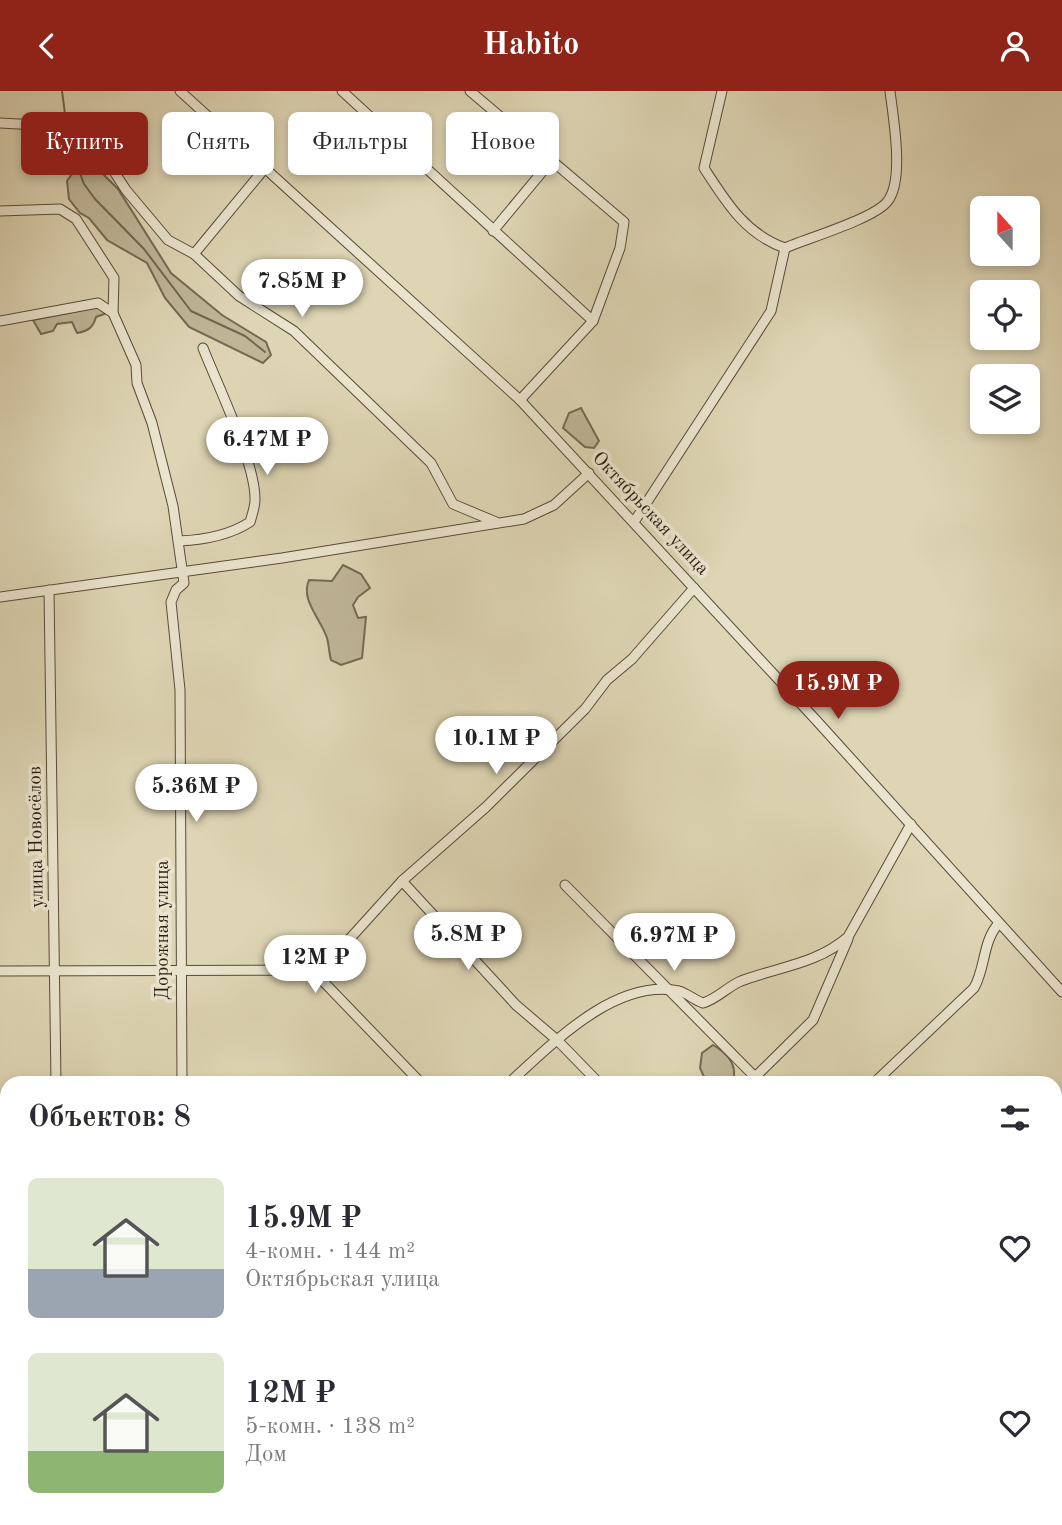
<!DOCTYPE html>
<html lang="ru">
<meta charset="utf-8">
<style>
:root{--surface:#fff;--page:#f7f7f7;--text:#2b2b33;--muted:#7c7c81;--accent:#8f2418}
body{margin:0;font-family:"Old Standard TT",serif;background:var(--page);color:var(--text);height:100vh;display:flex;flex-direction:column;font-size:26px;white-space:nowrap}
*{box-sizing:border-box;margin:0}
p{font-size:23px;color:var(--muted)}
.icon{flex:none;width:38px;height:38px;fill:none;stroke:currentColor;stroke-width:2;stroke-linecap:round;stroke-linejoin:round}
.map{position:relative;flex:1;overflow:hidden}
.side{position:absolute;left:0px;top:985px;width:1062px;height:450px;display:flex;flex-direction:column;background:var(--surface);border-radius:21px 21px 0 0;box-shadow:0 4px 10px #0003}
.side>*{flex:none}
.top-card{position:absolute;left:21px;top:21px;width:700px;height:63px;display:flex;gap:14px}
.needle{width:46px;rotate:339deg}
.buttons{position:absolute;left:970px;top:105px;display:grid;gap:14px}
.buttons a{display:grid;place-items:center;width:70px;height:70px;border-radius:10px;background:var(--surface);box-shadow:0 4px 10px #0003;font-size:35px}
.price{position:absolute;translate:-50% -60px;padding:0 16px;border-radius:24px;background:#fff;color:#222;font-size:23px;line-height:46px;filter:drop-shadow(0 2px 4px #0008)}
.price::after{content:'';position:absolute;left:50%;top:42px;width:21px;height:16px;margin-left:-10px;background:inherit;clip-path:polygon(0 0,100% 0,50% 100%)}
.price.current{background:var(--accent);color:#fff}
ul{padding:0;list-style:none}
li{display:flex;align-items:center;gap:21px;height:175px;padding:0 28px}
li span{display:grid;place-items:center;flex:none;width:196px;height:140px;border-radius:10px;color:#555}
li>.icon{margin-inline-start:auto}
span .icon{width:84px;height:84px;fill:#fffc;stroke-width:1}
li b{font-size:30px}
h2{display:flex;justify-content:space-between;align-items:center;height:84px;padding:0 28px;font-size:30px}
.chip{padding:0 24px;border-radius:10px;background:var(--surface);box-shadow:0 4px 10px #0003;font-size:24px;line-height:63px}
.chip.current{background:var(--accent);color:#fff}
header{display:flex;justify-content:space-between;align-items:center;height:91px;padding:0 28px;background:var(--accent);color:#fff;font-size:32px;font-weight:700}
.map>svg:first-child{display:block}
.green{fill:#bfb698;stroke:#746a52;stroke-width:2}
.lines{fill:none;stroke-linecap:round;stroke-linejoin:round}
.stream{stroke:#71664f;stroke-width:2}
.minor-casing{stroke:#574b37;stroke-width:11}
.minor{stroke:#eae4ce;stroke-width:9}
.labels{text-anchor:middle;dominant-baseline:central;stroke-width:7;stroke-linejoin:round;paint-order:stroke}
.street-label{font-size:19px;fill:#2a1d0d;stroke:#eae4ce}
</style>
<header><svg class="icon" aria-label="back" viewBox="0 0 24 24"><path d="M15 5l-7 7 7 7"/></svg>Habito<svg class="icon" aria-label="person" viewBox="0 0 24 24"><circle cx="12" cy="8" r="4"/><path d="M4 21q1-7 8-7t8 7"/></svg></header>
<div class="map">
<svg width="1062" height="1434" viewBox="0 0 1062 1434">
<rect width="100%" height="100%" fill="#ded5b4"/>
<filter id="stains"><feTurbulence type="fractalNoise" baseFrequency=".00286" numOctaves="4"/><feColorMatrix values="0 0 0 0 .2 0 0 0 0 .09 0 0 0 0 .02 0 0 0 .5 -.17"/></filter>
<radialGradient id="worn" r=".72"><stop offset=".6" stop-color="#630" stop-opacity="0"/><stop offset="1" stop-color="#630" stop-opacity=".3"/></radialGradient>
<g class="green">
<polygon points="86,76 97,77 118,98 171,182 222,224 266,251 271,264 263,272 189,236 165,207 147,172 107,149 89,127 80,122 69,108 67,90 74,80"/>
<path d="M 97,216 L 107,222 L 96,226 C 93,237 88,240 77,242 L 72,231 L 57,233 L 53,240 L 41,243 L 33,229 Z"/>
<polygon points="581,317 599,350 594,357 585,356 563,337 569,322"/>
<path d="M 343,474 L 361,483 L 370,497 L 358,506 L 353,514 L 358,527 L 366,526 L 362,567 L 341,574 L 331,569 C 329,562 329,554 327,547 C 321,528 300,509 309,489 L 332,490 Z"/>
<path d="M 713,954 C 727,962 738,973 733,990 L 719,992 L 705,988 L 700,977 L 702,962 Z"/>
<polygon points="1055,1420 1062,1423 1062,1434 857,1434 860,1428 1055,1428"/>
</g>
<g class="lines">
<polyline class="stream" points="62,0 69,53 84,93 95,108 144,158 191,220 245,245 265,261"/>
<defs>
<g id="minor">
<polyline points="180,0 520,309 816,629 1062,901"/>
<polyline points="342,0 593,230"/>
<polyline points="470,0 624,131 620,157 593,230 520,309"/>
<path d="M 722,0 L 704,77 C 726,111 745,143 785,157 C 808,147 873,128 887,111 C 905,90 893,26 890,0"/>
<polyline points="0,32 37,34"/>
<polyline points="89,42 126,99 168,149 194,163 239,205 294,240 431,372 453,413 496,431"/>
<polyline points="0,120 60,118 76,128 114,187 113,222"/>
<polyline points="493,140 552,69"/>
<polyline points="194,163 265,77"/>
<polyline points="0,230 98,212 113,222 136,274 137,292 152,332 173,415 184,492 176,499 171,511 180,599 182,992"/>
<polyline points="634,431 771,220 785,157"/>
<path d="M 179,450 C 203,449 230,444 250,431 C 252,424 255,416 255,409 C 256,373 217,293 203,257"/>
<polyline points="49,499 56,992"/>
<polyline points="0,506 282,467 524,428 554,414 589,382"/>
<polyline points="402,790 516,914 557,949 599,992"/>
<polyline points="565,794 761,992"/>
<polyline points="0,880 304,879 317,884 421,992"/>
<polyline points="317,884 402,790 486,716 585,618 607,589 632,568 694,497"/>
<path d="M 509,992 C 552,953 615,887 679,900 C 687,902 694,909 703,912 C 717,908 727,896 741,890 C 778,876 817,873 848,846 L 911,733"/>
<polyline points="749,992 813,929 848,848"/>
<path d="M 874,992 L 974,897 C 986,876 982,851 999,832"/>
<polyline points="0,1096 7,1095"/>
<polyline points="65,1434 68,1428"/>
<polyline points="192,1434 194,1428"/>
<polyline points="316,1434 319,1428"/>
<polyline points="460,1434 462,1428"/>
</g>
</defs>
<use href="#minor" class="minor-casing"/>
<use href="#minor" class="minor"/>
</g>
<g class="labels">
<g class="street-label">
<text transform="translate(650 423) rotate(47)">Октябрьская улица</text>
<text transform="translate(37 746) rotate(-91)">улица Новосёлов</text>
<text transform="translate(163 839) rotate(-90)">Дорожная улица</text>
</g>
</g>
<rect width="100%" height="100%" filter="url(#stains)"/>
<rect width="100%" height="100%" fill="url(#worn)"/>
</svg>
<div class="buttons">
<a><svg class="needle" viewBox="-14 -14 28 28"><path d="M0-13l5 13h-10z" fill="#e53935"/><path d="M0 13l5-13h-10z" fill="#7c7c81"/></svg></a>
<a><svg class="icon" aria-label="locate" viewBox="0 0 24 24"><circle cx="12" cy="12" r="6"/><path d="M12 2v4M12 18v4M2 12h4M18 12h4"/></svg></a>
<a><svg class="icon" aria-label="layers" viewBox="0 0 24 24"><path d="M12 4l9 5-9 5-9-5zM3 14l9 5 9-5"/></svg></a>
</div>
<b class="price" style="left:302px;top:228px">7.85M ₽</b>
<b class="price" style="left:267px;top:386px">6.47M ₽</b>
<b class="price current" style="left:838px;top:630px">15.9M ₽</b>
<b class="price" style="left:496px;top:685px">10.1M ₽</b>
<b class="price" style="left:196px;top:733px">5.36M ₽</b>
<b class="price" style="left:468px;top:881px">5.8M ₽</b>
<b class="price" style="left:674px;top:882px">6.97M ₽</b>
<b class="price" style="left:315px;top:904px">12M ₽</b>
<div class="top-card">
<a class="chip current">Купить</a>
<a class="chip">Снять</a>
<a class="chip">Фильтры</a>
<a class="chip">Новое</a>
</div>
<section class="side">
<h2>Объектов: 8<svg class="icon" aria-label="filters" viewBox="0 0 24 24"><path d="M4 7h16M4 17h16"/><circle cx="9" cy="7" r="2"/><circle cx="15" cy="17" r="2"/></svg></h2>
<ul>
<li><span style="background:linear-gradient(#dfe7d0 65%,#9aa5b1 0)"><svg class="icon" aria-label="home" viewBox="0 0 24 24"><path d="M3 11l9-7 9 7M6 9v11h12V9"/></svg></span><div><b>15.9M ₽</b><p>4-комн. · 144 m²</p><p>Октябрьская улица</p></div><svg class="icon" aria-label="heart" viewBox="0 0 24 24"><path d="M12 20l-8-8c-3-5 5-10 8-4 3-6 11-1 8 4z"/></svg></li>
<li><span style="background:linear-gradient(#dfe7d0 70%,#8fb573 0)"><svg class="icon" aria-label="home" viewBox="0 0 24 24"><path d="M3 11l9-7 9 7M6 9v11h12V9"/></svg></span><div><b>12M ₽</b><p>5-комн. · 138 m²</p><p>Дом</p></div><svg class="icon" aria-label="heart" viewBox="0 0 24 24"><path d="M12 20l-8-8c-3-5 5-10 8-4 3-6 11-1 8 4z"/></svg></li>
</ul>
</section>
</div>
